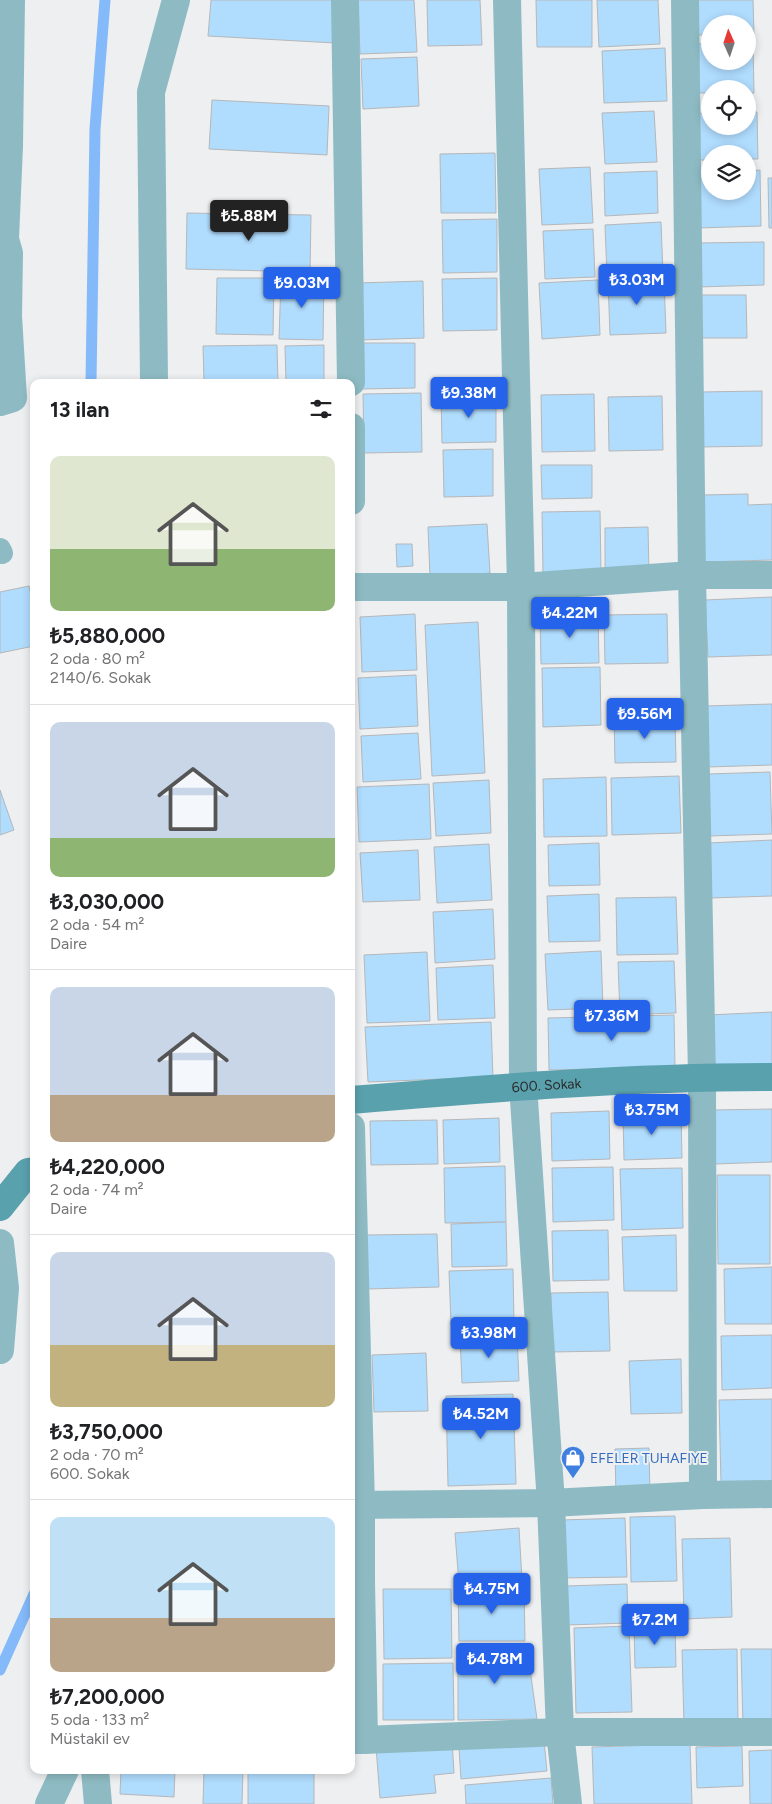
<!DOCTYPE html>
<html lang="tr">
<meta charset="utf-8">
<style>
:root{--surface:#fff;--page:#f2f2f2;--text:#202124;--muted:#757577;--line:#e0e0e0;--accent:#2563eb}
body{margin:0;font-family:Figtree,sans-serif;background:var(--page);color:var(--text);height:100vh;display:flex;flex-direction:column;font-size:19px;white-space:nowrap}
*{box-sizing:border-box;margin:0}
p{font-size:16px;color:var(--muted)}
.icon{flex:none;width:28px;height:28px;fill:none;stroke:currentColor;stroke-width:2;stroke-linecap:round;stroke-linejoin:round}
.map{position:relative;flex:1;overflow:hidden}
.drawer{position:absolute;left:30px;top:379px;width:325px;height:1395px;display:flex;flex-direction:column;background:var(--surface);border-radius:10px;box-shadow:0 2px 8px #0003}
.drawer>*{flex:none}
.needle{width:32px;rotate:357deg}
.tools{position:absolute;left:701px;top:15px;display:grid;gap:10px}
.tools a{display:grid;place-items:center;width:55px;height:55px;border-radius:50%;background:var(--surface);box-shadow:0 2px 8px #0003;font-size:25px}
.price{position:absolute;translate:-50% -42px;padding:0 11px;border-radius:5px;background:var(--accent);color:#fff;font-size:16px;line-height:32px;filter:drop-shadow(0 1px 2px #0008)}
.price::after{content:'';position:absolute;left:50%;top:30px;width:15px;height:11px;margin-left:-8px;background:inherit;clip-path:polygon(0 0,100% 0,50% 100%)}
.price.current{background:#222;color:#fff}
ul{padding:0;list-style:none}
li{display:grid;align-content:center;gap:10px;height:265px;padding:0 20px}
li+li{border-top:1px solid var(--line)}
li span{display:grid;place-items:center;height:155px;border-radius:10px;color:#555}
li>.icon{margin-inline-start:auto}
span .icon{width:90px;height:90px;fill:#fffc;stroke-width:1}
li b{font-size:21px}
h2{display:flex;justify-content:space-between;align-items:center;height:60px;padding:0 20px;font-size:21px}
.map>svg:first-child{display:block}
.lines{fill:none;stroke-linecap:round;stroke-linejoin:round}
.stream{stroke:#84b9fa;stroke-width:11}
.building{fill:#b0dcfe;stroke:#b5b7b9}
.lane{stroke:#8ebbc3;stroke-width:22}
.street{stroke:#8ebbc3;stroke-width:28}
.secondary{stroke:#5aa1ae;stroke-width:28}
.labels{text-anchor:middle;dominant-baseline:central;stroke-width:4;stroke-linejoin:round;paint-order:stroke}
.street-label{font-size:14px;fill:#2b2c2c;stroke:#edeff1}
.shop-label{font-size:14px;fill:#366cbe;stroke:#edeff1;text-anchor:start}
</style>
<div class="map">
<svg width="772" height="1804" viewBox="0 0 772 1804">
<rect width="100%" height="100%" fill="#edeff1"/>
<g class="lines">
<g class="stream">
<polyline points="91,382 95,129 105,0"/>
<polyline points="0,1670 34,1594"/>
</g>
</g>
<g class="building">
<polygon points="211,0 338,0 335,43 208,36"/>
<polygon points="358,0 414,0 417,52 360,54"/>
<polygon points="427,0 480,0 482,45 428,46"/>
<polygon points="536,0 592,0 592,47 537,47"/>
<polygon points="597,0 658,0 660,44 599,47"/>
<polygon points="697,0 753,0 754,34 748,34 748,24 710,24 710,35 698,35"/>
<polygon points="710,43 710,61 748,61 748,43 753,43 754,93 748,93 748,89 710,89 710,93 696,93 696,44"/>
<polygon points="665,48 667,101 604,103 602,51"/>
<polygon points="417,57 419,106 363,109 361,59"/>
<polygon points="212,100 329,106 327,155 209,149"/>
<polygon points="654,111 657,162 605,164 602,113"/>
<polygon points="748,112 757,112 758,159 748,159 748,154 710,154 710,160 698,160 698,113 710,113 710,126 748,126"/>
<polygon points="495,153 496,213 441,213 440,154"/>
<polygon points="590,167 593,223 542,225 539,169"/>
<polygon points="760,170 761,226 698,228 698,172 710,171 710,191 748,191 748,171"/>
<polygon points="657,171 658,213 605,216 604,173"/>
<polygon points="768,178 772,178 772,228 769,228"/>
<polygon points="187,213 311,215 310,272 186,269"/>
<polygon points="497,219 497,272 443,273 442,220"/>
<polygon points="661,222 663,273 607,276 605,225"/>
<polygon points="593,229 595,277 545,279 543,231"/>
<polygon points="764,242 764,285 698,287 698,243"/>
<polygon points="217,278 274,278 273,335 216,334"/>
<polygon points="281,278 324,279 323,340 279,339"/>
<polygon points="497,278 497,330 443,331 442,279"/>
<polygon points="664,278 666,333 610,335 608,280"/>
<polygon points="598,280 600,335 542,339 539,283"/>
<polygon points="423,281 424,338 358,340 357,283"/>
<polygon points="700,295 746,295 747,338 701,338"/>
<polygon points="361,343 415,343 415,388 362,389"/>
<polygon points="277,345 278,382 204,382 203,346"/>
<polygon points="324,345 324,382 286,382 285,346"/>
<polygon points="762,391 762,446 700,447 699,392"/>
<polygon points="421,393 422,452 364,453 363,394"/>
<polygon points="594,394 595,451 542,452 541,395"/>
<polygon points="496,396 496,442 442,443 441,397"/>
<polygon points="662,396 663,450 609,451 608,397"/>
<polygon points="493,449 493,496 444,497 443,450"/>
<polygon points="541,465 592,465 592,498 542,499"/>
<polygon points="748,494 748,505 772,504 772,560 704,562 703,495"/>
<polygon points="600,511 601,573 543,574 542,512"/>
<polygon points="487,524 490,573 430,577 428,527"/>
<polygon points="648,527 649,572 605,573 605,528"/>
<polygon points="396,544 412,544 413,566 397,567"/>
<polygon points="29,586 34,609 34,646 0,653 0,592"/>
<polygon points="772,597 772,655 708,657 705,600"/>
<polygon points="415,614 417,670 362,672 360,617"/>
<polygon points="598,614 599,663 541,664 540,616"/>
<polygon points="667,614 668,663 605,664 604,615"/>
<polygon points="478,622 485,773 432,776 425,625"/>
<polygon points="600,667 601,725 543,727 542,668"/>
<polygon points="416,675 418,726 360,729 358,678"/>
<polygon points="772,704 772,765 708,767 705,706"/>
<polygon points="675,716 676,762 615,763 614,718"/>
<polygon points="418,733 421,779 363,782 361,736"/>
<polygon points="770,772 772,834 710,836 708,774"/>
<polygon points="679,776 681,833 612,835 611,778"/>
<polygon points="606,777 607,836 544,837 543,779"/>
<polygon points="489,780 491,833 436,836 433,783"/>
<polygon points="429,784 431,839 359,842 357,787"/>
<polygon points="0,790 14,830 0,835"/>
<polygon points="772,840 772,896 710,898 708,843"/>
<polygon points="599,843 600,885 549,886 548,845"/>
<polygon points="489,844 492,900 437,903 434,847"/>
<polygon points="418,850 420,900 363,902 360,853"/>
<polygon points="599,894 600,941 549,942 547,896"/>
<polygon points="676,897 678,954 617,955 616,898"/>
<polygon points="493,909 495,959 435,963 433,912"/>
<polygon points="601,951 603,1008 548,1010 545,954"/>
<polygon points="427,952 430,1021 367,1023 364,955"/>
<polygon points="674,961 676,1013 620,1015 618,962"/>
<polygon points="493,965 495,1018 438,1020 436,968"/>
<polygon points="772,1012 772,1070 710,1072 708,1015"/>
<polygon points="674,1015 675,1067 549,1070 548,1018"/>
<polygon points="491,1022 493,1077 368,1082 365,1027"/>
<polygon points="772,1109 772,1162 715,1164 714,1110"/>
<polygon points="609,1111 610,1159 552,1161 551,1113"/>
<polygon points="681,1112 682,1158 624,1160 623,1114"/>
<polygon points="499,1118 500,1162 444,1164 443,1120"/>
<polygon points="437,1120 438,1164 371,1165 370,1121"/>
<polygon points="505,1166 506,1222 445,1223 444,1168"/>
<polygon points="613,1167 614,1220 553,1222 552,1168"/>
<polygon points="682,1168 683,1228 622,1230 620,1169"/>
<polygon points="717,1175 770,1175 770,1264 718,1264"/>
<polygon points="506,1222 507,1266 452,1267 451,1224"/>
<polygon points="608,1230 609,1280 553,1281 552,1231"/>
<polygon points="437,1234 439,1287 368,1289 366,1235"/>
<polygon points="676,1235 677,1291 624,1291 622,1237"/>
<polygon points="772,1267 772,1324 725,1324 724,1269"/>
<polygon points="513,1269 514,1323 451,1325 449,1271"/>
<polygon points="608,1292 610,1351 552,1352 551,1293"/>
<polygon points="517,1334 519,1381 462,1383 460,1336"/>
<polygon points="772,1335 772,1388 722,1390 721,1336"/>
<polygon points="426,1353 428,1411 374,1412 372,1355"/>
<polygon points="681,1359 682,1413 631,1414 629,1361"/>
<polygon points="513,1394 516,1484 448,1486 446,1396"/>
<polygon points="772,1399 772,1483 721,1484 719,1400"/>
<polygon points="649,1448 650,1495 616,1497 615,1449"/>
<polygon points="675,1516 677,1581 631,1582 630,1517"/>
<polygon points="625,1518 627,1577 562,1578 561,1520"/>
<polygon points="519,1528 522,1580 459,1584 455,1533"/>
<polygon points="730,1538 732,1617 684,1619 682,1539"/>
<polygon points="627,1584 628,1623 567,1625 566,1586"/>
<polygon points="458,1588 524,1588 525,1641 459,1641"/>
<polygon points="383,1589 451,1589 452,1658 384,1659"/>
<polygon points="675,1625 676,1667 635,1668 634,1626"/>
<polygon points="629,1626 632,1712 576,1713 574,1628"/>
<polygon points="458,1648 527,1648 537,1719 458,1720"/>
<polygon points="737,1649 738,1724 684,1726 682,1650"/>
<polygon points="741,1649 772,1649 772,1726 743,1726"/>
<polygon points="453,1663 454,1720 383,1720 383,1664"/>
<polygon points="452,1740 454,1773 434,1775 436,1793 380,1798 376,1747"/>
<polygon points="544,1741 547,1771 461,1779 459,1748"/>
<polygon points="690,1744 692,1804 594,1804 592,1747"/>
<polygon points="742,1746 743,1786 697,1788 696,1747"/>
<polygon points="772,1750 772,1804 750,1804 749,1751"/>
<polygon points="121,1770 175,1770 174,1797 120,1794"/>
<polygon points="204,1770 243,1770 242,1804 203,1804"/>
<rect x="248" y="1770" width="66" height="34"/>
<polygon points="551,1778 553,1804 466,1804 465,1785"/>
</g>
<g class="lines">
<polyline class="lane" points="0,549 2,553"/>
<g class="street">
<polyline points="345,0 351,382"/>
<polyline points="507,0 521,587 523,1085 551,1503 560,1732 568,1804"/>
<polyline points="685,0 692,575 702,1077 703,1495"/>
<polyline points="154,382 151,92 176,0"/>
<polyline points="0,402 13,398 8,316 9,253 5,239 9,146 11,0"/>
<polyline points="351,427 351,501"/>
<polyline points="351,587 521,587 692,575 772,575"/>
<polyline points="351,1127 361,1505 361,1582 364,1740 351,1740"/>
<polyline points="0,1243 5,1288 0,1350"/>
<polyline points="351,1505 551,1503 703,1495 772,1494"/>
<polyline points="364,1740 560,1732 772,1732"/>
<polyline points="95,1770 98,1804"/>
<polyline points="49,1804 65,1770"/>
</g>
<g class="secondary">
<path id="s1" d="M 351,1100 C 492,1088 631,1077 772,1077"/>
<polyline points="0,1207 28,1172 34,1171"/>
</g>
</g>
<defs>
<symbol id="shop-pin" viewBox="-11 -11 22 30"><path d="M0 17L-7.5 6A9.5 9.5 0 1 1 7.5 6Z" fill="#3f7fe0" stroke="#edeff1"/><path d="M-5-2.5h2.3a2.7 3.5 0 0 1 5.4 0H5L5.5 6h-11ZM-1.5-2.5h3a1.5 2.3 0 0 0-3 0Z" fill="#fff"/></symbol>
</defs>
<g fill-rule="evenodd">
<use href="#shop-pin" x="559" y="1444" width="28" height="38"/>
</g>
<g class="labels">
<g class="street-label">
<text stroke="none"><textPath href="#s1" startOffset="196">600. Sokak</textPath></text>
</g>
<g class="shop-label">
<text x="590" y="1458">EFELER TUHAFIYE</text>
</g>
</g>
</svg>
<div class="tools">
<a><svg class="needle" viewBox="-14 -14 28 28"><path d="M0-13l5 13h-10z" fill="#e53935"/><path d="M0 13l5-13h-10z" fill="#757577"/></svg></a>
<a><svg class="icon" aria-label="locate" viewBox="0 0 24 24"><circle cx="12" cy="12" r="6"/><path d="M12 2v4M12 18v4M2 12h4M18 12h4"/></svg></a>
<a><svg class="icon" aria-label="layers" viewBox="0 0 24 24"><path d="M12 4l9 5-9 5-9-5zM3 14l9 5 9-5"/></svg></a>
</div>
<b class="price current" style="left:249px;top:242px">₺5.88M</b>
<b class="price" style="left:637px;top:306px">₺3.03M</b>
<b class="price" style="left:302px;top:309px">₺9.03M</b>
<b class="price" style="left:469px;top:419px">₺9.38M</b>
<b class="price" style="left:570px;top:639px">₺4.22M</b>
<b class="price" style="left:645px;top:740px">₺9.56M</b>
<b class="price" style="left:612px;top:1042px">₺7.36M</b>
<b class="price" style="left:652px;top:1136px">₺3.75M</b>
<b class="price" style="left:489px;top:1359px">₺3.98M</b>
<b class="price" style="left:481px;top:1440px">₺4.52M</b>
<b class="price" style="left:492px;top:1615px">₺4.75M</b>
<b class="price" style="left:655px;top:1646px">₺7.2M</b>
<b class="price" style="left:495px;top:1685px">₺4.78M</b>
<section class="drawer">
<h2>13 ilan<svg class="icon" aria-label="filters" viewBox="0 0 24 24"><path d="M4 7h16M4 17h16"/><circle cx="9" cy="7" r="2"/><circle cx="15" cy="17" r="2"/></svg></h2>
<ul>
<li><span style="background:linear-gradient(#dfe7d0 60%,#8fb573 0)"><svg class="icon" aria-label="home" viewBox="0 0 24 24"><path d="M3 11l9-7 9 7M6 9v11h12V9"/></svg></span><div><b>₺5,880,000</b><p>2 oda · 80 m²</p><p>2140/6. Sokak</p></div></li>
<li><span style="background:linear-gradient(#c9d6e8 75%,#8fb573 0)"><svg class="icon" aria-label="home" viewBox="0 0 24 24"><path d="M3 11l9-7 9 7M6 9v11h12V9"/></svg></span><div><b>₺3,030,000</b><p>2 oda · 54 m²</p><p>Daire</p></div></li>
<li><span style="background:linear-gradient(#c9d6e8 70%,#b9a48a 0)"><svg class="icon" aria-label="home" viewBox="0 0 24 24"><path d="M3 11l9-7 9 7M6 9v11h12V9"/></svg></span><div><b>₺4,220,000</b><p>2 oda · 74 m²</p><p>Daire</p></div></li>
<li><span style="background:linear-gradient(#c9d6e8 60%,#c2b280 0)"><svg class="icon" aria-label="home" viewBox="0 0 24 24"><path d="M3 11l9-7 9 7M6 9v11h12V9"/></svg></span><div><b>₺3,750,000</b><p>2 oda · 70 m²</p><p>600. Sokak</p></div></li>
<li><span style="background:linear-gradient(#bfe0f5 65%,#b9a48a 0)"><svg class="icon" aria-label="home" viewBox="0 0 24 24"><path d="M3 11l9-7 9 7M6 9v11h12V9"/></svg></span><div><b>₺7,200,000</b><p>5 oda · 133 m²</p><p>Müstakil ev</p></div></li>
</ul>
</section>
</div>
